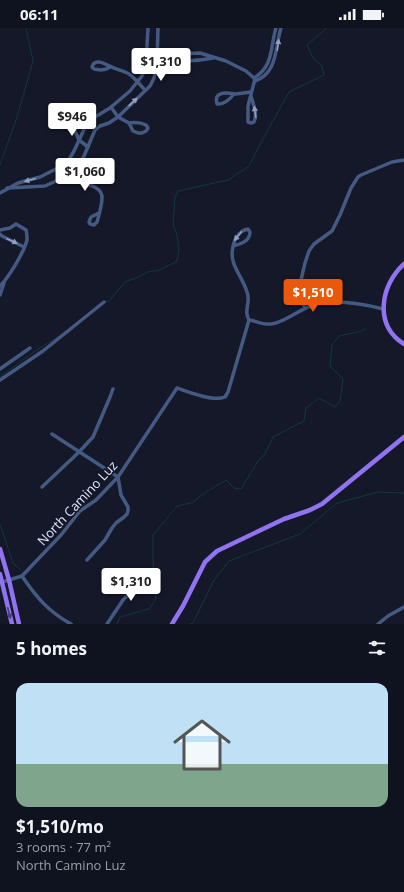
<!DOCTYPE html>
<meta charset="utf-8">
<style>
:root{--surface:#0f121f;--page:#181b28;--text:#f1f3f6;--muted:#9b9ea4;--accent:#ea580c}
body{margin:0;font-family:"Open Sans",sans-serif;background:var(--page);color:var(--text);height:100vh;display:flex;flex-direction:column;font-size:15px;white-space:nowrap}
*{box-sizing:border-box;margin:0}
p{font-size:13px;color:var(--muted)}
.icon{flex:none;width:22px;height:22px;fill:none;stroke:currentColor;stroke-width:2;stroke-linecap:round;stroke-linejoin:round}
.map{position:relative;height:596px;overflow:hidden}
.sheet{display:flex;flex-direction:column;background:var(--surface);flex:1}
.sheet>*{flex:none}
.price{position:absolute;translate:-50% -34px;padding:0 9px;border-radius:4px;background:#fff;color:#222;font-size:13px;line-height:26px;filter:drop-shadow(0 1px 2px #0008)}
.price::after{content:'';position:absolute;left:50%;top:24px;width:12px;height:9px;margin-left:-6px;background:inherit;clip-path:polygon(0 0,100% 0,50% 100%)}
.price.current{background:var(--accent);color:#fff}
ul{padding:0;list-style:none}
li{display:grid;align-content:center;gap:8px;height:212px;padding:0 16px}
li span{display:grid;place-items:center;height:124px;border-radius:12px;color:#555}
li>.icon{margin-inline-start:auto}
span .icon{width:72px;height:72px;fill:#fffc;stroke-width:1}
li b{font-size:17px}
h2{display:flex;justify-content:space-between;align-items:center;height:48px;padding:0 16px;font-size:17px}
.status{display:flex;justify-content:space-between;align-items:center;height:28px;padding:0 20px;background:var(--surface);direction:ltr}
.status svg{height:11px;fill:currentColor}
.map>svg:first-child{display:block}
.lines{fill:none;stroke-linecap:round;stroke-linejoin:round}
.stream{stroke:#113845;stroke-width:1}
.minor{stroke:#445a83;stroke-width:3.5}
.major{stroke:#9172f0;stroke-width:4.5}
.oneway{fill:#92a0c0}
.oneway2{fill:#463c79}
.labels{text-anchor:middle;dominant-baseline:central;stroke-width:3.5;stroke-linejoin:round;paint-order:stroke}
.street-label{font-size:13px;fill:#dfe7fc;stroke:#141829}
</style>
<div class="status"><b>06:11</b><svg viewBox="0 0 49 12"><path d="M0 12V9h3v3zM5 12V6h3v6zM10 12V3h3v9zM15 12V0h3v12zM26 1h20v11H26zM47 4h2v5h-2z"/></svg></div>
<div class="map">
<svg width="404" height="596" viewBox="0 0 404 596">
<rect width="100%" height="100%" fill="#141829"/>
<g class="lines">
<g class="stream">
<polyline points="0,137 17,89 33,33 26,0"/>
<polyline points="105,274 109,273 125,254 136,250 148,244 159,242 176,234 178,229 179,221 177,207 173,196 175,169 178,163 228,152 249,138 264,109 289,64 324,47 322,38 313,30 307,17 327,0"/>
<polyline points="0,349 35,323 61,307"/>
<polyline points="0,496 13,535 16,538 21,542"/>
<polyline points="117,596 120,589 149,581 156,571 153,533 153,507 177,478 191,475 209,462 226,452 234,460 241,461 243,458 258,433 265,426 273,409 304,393 306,380 319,370 335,379 340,373 343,351 330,338 332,317 339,308 358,304 366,301"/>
<polyline points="190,596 193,595 214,552 229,533 300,506 337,475 378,464 404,465"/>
</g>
<g class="minor">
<path d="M 170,32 C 185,34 198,33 213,30"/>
<path d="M 146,36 L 157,35 L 169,32 L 181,26 L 200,25 L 226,33 L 246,43 L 255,51 L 248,78 L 248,94 L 251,95 L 254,94 C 258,86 253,76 251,68"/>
<path d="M 110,39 C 104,43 100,42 94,41 L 92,39 C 95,28 108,38 114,40 C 118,42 125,43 129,46 C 135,50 140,57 145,62"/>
<path d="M 254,50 C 274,38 270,19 276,0"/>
<path d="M 255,53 C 278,45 275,19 281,0"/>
<path d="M 234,66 C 230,71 224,77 217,76 C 213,62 228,65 236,66 L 251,64"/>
<path d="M 111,79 L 118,89 L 129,95 L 133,103 L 138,105 L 142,105 L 146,103 L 148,100 L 146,97 C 140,94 135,94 129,95"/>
<path d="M 71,94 C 67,94 62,93 59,91 L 59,86 C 63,84 67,86 69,90 L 79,112 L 88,119"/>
<path d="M 60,139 C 62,142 64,147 67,149 C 76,156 103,155 102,170 C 102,177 99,187 97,194 L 94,197 L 90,196 L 89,194 L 91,189 L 99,185"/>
<polyline points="7,160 45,158 65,149 75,142 84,128 95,102 100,98 109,95 118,89 150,58 154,50 157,35 158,0"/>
<polyline points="0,165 18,155 40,149 60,139 67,135 74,123 87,95 95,89 110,80 130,63 142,48 145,41 146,36 148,0"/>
<path d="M 0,202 L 10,200 L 16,196 L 26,202 C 27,205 27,208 27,212 C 24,224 9,249 0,258"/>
<polyline points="0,206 2,208 24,219"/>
<path d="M 233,218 C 241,216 250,213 250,204 L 248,201 C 242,202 239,205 236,210 C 234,213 234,215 233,219 C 228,238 245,250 248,268 C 249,274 246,281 247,286 C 247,288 248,290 249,292"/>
<polyline points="0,267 4,255"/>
<polyline points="305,280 299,269 298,265 305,235 309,223 314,216 332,203 340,187 351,160 358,149 361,147 392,134 404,132"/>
<path d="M 249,292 C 256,293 263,297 271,296 C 282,296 300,281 313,277 C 333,271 363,276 383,281"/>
<polyline points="0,341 30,320"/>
<polyline points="0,352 43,323 104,274"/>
<polyline points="52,406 118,449 121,467 128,479 128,483 127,486 124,489 116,495 112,500 105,512 87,532"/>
<polyline points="42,459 79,424 93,409 110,369 113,361"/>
<path d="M 22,548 C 36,569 49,584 71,596"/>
<path d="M 2,554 L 9,552 L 22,548 L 61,507 L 80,483 L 96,472 L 118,449 L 177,360 C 188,364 214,374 225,369 L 228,364 L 249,292"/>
<polyline points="107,596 123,572 148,546"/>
<polyline points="378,596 388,588 404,579"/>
</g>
<g class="major">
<path d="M 404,236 C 380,258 374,297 404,316"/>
<polyline points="0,521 9,552 19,596"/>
<polyline points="0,546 12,596"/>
<polyline points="172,596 183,578 205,534 217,523 284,491 310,482 322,476 404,409"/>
</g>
</g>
<defs><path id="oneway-solid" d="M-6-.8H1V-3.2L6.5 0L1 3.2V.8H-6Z"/></defs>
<g class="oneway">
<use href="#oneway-solid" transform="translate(278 17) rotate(-82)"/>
<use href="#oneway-solid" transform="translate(133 74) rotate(-44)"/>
<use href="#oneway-solid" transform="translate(255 84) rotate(-98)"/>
<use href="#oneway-solid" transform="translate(30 152) rotate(165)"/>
<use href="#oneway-solid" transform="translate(238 208) rotate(129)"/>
<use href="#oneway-solid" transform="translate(12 213) rotate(25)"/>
</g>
<use class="oneway2" href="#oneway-solid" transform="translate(9 585) rotate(76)"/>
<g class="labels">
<g class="street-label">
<text transform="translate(77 475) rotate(-47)">North Camino Luz</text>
</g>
</g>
</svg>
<b class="price" style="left:161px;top:54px">$1,310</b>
<b class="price" style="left:72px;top:109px">$946</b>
<b class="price" style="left:85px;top:164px">$1,060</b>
<b class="price current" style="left:313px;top:285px">$1,510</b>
<b class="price" style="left:131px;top:574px">$1,310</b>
</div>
<section class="sheet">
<h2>5 homes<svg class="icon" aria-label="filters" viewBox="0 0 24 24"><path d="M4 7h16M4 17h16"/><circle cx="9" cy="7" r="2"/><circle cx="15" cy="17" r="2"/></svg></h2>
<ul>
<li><span style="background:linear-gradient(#bfe0f5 65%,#7fa58c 0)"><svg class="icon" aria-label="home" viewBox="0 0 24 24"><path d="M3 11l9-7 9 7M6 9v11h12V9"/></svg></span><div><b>$1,510/mo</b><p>3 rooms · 77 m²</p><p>North Camino Luz</p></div></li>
</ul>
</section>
